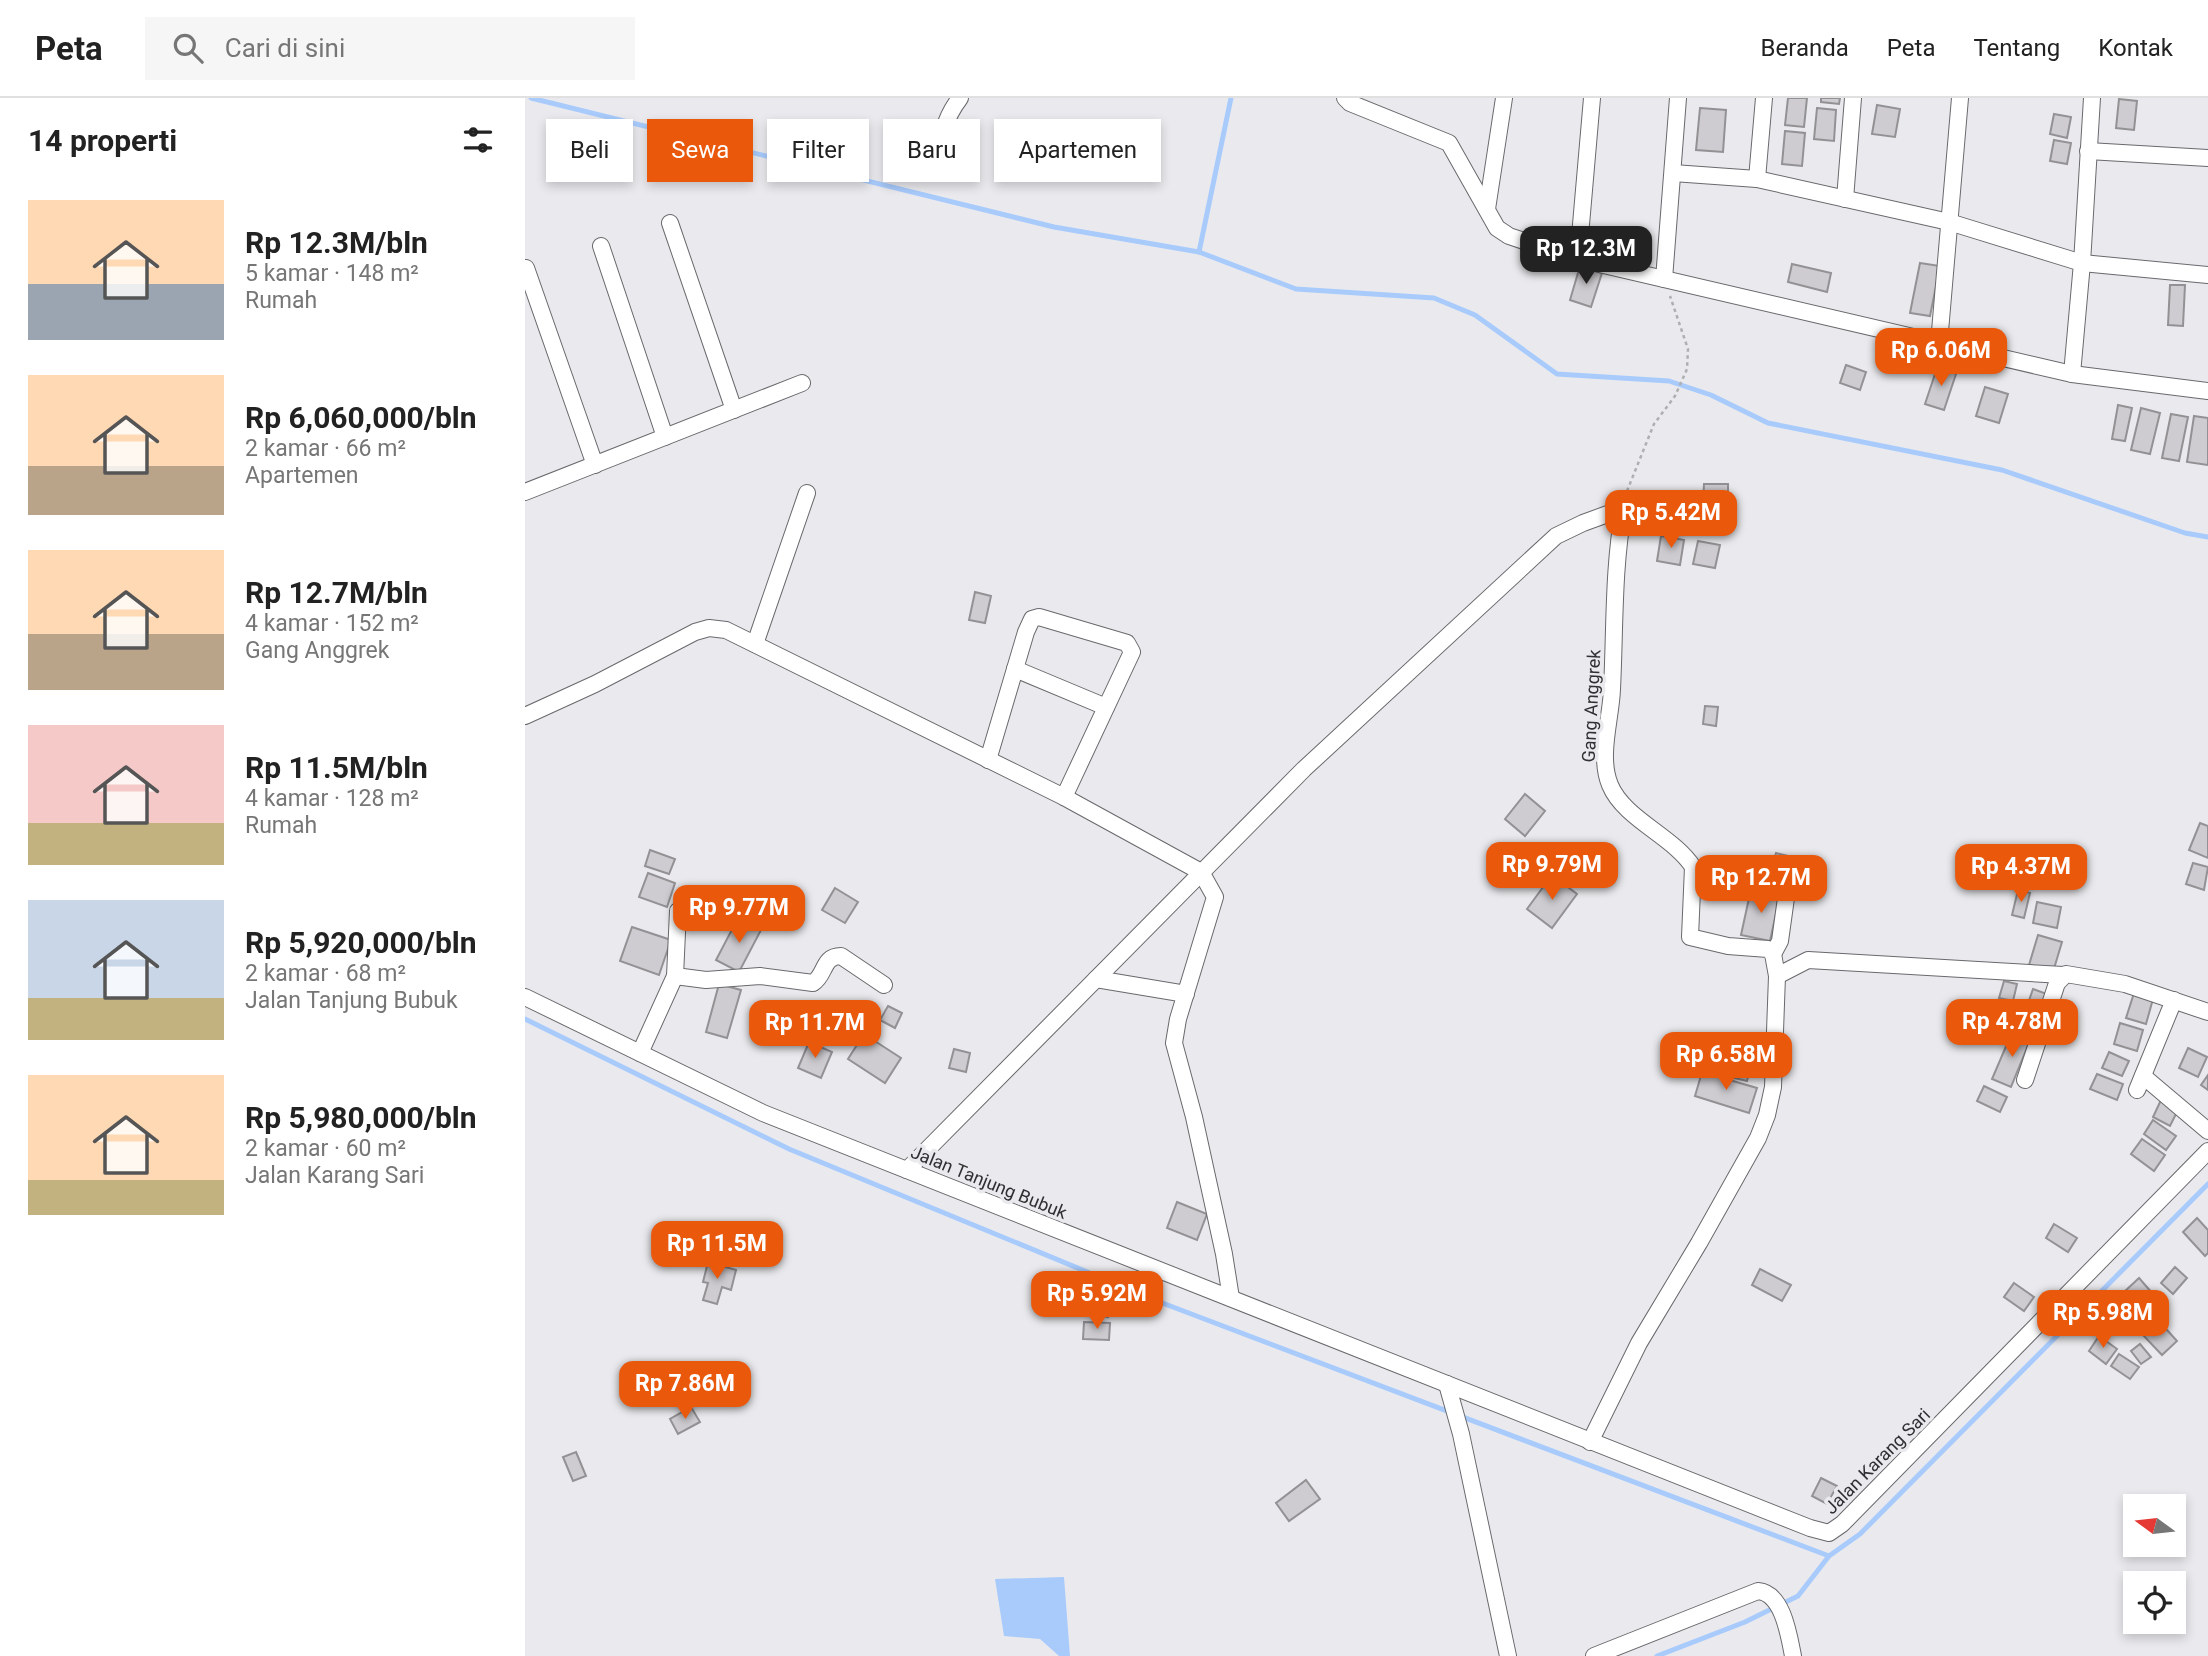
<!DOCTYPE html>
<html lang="id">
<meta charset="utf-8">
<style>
:root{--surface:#fff;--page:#f6f6f6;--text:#222;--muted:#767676;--line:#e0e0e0;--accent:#ea580c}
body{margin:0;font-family:Roboto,sans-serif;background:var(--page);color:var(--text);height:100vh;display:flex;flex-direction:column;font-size:26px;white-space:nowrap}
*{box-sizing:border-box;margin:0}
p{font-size:23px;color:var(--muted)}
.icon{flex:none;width:38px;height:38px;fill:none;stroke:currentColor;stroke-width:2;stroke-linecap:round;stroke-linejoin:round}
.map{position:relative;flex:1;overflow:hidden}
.side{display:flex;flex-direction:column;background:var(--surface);width:525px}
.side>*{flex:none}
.top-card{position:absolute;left:21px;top:21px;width:665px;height:63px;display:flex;gap:14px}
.needle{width:46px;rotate:285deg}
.tools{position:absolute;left:1598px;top:1396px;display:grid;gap:14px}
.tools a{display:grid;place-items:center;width:63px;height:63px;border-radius:0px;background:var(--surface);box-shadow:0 4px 10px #0003;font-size:35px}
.price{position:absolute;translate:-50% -60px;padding:0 16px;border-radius:14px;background:var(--accent);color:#fff;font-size:23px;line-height:46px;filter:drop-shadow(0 2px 4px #0008)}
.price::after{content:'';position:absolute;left:50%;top:42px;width:21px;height:16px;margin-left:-10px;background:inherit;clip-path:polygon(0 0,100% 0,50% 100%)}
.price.current{background:#222;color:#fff}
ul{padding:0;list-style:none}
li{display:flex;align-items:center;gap:21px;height:175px;padding:0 28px}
li span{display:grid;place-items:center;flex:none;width:196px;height:140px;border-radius:0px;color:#555}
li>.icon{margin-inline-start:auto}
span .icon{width:84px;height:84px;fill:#fffc;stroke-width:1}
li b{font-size:30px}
h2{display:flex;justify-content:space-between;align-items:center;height:84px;padding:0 28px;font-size:30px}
.tag{padding:0 24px;border-radius:0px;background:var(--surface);box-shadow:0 4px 10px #0003;font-size:24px;line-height:63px}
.tag.current{background:var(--accent);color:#fff}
header{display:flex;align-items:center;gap:42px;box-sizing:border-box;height:98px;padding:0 35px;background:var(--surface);border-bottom:2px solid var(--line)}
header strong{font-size:33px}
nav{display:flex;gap:38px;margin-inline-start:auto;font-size:24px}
.search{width:490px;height:63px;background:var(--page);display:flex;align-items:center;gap:18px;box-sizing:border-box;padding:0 24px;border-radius:0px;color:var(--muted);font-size:26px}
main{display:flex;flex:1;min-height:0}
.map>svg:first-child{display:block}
.water{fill:#a8cbfc}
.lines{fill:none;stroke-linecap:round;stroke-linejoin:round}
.stream{stroke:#a8cbfc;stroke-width:5}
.building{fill:#ceccd0;stroke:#939194;stroke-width:2}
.service-casing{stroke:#69696d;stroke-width:10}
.minor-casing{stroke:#69696d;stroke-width:18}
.path{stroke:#afafb2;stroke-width:2.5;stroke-dasharray:3.5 3.5;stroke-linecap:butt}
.service{stroke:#fff;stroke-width:8}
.minor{stroke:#fff;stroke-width:16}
.labels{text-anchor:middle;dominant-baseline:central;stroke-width:7;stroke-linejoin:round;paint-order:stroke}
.street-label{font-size:18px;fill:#303032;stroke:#eaeaee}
</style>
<header>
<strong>Peta</strong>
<div class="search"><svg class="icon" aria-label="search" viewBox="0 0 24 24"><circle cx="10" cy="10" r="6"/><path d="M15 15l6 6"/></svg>Cari di sini</div>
<nav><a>Beranda</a><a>Peta</a><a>Tentang</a><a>Kontak</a></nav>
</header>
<main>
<section class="side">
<h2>14 properti<svg class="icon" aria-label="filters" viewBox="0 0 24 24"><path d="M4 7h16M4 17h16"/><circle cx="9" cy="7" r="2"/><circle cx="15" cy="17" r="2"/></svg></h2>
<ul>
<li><span style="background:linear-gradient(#ffd9b3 60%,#9aa5b1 0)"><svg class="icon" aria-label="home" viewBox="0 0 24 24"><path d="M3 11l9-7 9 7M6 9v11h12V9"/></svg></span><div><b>Rp 12.3M/bln</b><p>5 kamar · 148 m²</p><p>Rumah</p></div></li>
<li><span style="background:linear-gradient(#ffd9b3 65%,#b9a48a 0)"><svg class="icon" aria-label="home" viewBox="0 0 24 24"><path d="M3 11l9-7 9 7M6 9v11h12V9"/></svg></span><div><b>Rp 6,060,000/bln</b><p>2 kamar · 66 m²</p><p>Apartemen</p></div></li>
<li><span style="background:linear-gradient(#ffd9b3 60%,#b9a48a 0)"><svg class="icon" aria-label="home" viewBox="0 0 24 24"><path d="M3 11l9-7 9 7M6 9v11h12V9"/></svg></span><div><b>Rp 12.7M/bln</b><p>4 kamar · 152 m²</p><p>Gang Anggrek</p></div></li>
<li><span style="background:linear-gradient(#f6c9c9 70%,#c2b280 0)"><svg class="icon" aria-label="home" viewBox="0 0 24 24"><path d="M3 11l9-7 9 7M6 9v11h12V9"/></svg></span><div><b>Rp 11.5M/bln</b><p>4 kamar · 128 m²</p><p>Rumah</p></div></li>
<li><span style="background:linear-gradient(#c9d6e8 70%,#c2b280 0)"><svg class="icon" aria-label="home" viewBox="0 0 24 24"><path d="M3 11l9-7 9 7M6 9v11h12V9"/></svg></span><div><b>Rp 5,920,000/bln</b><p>2 kamar · 68 m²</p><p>Jalan Tanjung Bubuk</p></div></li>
<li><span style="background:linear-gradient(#ffd9b3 75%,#c2b280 0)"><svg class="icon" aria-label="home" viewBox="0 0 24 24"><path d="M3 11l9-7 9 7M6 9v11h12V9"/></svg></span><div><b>Rp 5,980,000/bln</b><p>2 kamar · 60 m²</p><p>Jalan Karang Sari</p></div></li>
</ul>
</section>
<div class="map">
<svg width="1683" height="1558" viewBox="0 0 1683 1558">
<rect width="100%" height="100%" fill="#eaeaee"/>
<polygon class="water" points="539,1479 545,1558 534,1558 515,1541 479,1538 470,1481"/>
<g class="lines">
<g class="stream">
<polyline points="6,0 529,129 674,154 771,191 909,200 950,217 1032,276 1144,283 1186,297 1243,325 1477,372 1660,435 1683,439"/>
<polyline points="674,154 706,0"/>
<polyline points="0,921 264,1051 640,1206 1304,1458"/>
<polyline points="1132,1558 1220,1524 1273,1498 1304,1458 1335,1436 1683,1086"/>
</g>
</g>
<g class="building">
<polygon points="1263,0 1282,0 1279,29 1260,27"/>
<polygon points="1296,0 1315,0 1314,6 1296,4"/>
<polygon points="1594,1 1612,3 1609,32 1591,30"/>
<polygon points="1352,7 1375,11 1370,39 1347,36"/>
<polygon points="1175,10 1201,12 1198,54 1171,52"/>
<polygon points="1292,10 1311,12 1309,43 1289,41"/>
<polygon points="1529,16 1546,19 1542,40 1525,36"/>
<polygon points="1260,33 1280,35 1277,68 1257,66"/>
<polygon points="1529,42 1546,45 1542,66 1525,63"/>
<polygon points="592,48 610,53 605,72 587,67"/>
<polygon points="1395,165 1415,168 1405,218 1385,215"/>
<polygon points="1267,166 1306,175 1302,194 1263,184"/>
<polygon points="1055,168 1077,175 1066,209 1045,202"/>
<polygon points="1645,187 1660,187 1658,228 1643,227"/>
<polygon points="1321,267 1341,274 1335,292 1315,285"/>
<polygon points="1413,267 1432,273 1419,312 1400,306"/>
<polygon points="1460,289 1483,296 1474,325 1451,318"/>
<polygon points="1593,307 1607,310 1600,343 1587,341"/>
<polygon points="1616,310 1635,315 1625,356 1606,352"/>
<polygon points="1646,316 1663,319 1654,363 1637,360"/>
<polygon points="1669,318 1683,320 1683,367 1662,364"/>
<polygon points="1179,386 1203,386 1203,405 1178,405"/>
<polygon points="1137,413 1165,416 1163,434 1135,430"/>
<polygon points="1136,438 1159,442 1155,467 1132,463"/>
<polygon points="1173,443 1195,447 1190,470 1168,466"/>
<polygon points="450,494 466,498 460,525 444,522"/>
<polygon points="1180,608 1193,609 1191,628 1178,626"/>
<polygon points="1000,696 1020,713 1000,738 980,721"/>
<polygon points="1675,725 1683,728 1683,760 1664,752"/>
<polygon points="125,752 150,761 144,776 120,768"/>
<polygon points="1251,755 1284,763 1279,786 1245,777"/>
<polygon points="1668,765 1683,769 1679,792 1661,786"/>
<polygon points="123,775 150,785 142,809 114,799"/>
<polygon points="1027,777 1052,796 1027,830 1002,811"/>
<polygon points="310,790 333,804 320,825 297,812"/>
<polygon points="1226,791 1255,797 1245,843 1216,837"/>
<polygon points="1493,792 1505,795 1499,820 1487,817"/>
<polygon points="1512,804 1536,809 1532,830 1508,825"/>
<polygon points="213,820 236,832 214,874 191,862"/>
<polygon points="107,829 146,842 134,877 95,863"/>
<polygon points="1513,837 1537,844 1528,874 1504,867"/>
<polygon points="1479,883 1492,886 1488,903 1474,900"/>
<polygon points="194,886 216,892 202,940 181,934"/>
<polygon points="1508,891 1522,896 1514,916 1501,911"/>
<polygon points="1609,895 1628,901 1621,926 1601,920"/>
<polygon points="363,908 377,915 370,930 355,922"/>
<polygon points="1595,925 1618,932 1612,953 1589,946"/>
<polygon points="1488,932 1506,940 1486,989 1467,981"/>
<polygon points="339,936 376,960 360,985 323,961"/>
<polygon points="284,944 307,954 296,980 273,970"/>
<polygon points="1663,950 1682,959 1673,979 1654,970"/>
<polygon points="429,951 445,955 441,974 424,970"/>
<polygon points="1584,954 1604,963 1597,978 1577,970"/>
<polygon points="1201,958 1227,965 1222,983 1197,977"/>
<polygon points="1177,974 1232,990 1224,1015 1170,998"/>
<polygon points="1572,976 1598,986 1592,1002 1565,991"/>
<polygon points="1683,977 1683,992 1676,987"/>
<polygon points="1459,988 1482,999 1475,1014 1452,1003"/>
<polygon points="1636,1002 1653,1012 1645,1028 1628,1019"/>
<polygon points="1628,1022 1651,1038 1641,1052 1619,1036"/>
<polygon points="1617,1041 1640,1057 1629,1073 1606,1056"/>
<polygon points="652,1104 682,1116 672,1142 642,1130"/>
<polygon points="1672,1120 1683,1132 1683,1155 1680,1158 1658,1134"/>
<polygon points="1529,1126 1552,1140 1543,1154 1521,1140"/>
<polygon points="183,1164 211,1172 206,1192 197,1189 192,1206 178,1202 183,1185 178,1184"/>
<polygon points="1650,1169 1662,1180 1648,1196 1636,1185"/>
<polygon points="1235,1171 1266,1187 1257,1203 1227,1187"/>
<polygon points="1614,1180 1635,1204 1620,1217 1599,1194"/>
<polygon points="1489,1185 1509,1199 1499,1213 1479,1199"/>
<polygon points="567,1194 588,1199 583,1219 562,1214"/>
<polygon points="1632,1221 1652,1243 1637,1257 1617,1236"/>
<polygon points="559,1224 585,1225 584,1242 558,1241"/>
<polygon points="1574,1238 1592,1251 1581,1266 1564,1253"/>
<polygon points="1615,1246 1626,1259 1616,1266 1606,1253"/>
<polygon points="1594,1256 1614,1269 1605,1281 1586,1268"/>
<polygon points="166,1309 175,1324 153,1336 145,1321"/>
<polygon points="51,1354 61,1378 48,1383 38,1359"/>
<polygon points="1296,1380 1312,1388 1302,1406 1287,1398"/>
<polygon points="781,1382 795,1401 764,1423 751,1405"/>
</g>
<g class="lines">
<defs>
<polyline id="service" points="1169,773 1233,780"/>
<g id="minor">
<polyline points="820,0 825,5 924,45 972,130 984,138 1053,161 1547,276 1683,293"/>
<polyline points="1563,53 1683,60"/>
<path d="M 415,72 C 417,41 416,25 435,0"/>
<polyline points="1148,75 1232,81 1424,124 1557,165 1683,177"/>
<polyline points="1232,81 1239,0"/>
<polyline points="1320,101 1328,0"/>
<polyline points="962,111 979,0"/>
<polyline points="145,125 209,312"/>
<polyline points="76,148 140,339"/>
<polyline points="1053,161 1067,0"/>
<polyline points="1,170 70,367"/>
<polyline points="1139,181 1153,0"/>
<polyline points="1414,245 1435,0"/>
<polyline points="1547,276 1557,165 1567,0"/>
<polyline points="0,394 277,285"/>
<polyline points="230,546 282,395"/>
<polyline points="490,571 581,609"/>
<polyline points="0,618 70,586 170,534 184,530 201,532 539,699 676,774 690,799 653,921 649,945 669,1019 699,1156 706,1200"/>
<polyline points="463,662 501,534 507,521 514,519 602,545 607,554 539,699"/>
<polyline points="1248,856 1255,843 1261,800"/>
<path d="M 150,878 L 181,882 L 235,878 L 288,885 C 301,877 297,858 316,858 L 359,887"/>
<polyline points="1252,878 1283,862 1538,877"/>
<polyline points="571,881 661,896"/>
<polyline points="0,899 238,1015 1285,1430 1304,1435 1317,1426 1683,1053"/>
<polyline points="115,955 150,878 153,813"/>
<polyline points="1618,978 1683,1033"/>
<polyline points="1500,982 1532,885 1541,876 1600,886 1683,914"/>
<polyline points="1612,992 1649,902"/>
<path d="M 382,1072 L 779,671 L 1031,438 L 1058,425 L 1099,410 C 1088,469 1090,531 1087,591 C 1086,621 1073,658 1085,687 C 1099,721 1148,738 1168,769 L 1165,839 L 1203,848 L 1243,851 L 1248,856 L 1252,878 L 1248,989 L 1242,1017 L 1233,1040 L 1174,1145 L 1114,1245 L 1065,1344"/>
<polyline points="922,1286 936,1336 983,1558"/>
<path d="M 1069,1558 L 1233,1493 C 1258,1495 1264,1538 1268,1558"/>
</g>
</defs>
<use href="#service" class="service-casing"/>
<use href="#minor" class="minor-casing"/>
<polyline class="path" points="1102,393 1129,326 1150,298 1162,271 1163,251 1145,198"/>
<use href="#service" class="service"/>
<use href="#minor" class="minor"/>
</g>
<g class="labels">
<g class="street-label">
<text transform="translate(1066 608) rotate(-87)">Gang Anggrek</text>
<text transform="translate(464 1084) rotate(22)">Jalan Tanjung Bubuk</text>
<text transform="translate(1352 1363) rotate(-45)">Jalan Karang Sari</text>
</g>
</g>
</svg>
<div class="tools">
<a><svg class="needle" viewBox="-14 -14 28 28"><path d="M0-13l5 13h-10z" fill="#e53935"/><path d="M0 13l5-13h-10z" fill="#767676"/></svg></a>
<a><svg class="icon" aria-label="locate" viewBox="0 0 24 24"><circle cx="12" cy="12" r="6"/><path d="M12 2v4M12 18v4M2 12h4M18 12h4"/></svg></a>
</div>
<b class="price current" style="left:1061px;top:188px">Rp 12.3M</b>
<b class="price" style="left:1416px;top:290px">Rp 6.06M</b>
<b class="price" style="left:1146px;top:452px">Rp 5.42M</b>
<b class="price" style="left:1027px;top:804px">Rp 9.79M</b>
<b class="price" style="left:1496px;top:806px">Rp 4.37M</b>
<b class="price" style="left:1236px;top:817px">Rp 12.7M</b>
<b class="price" style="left:214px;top:847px">Rp 9.77M</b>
<b class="price" style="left:1487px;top:961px">Rp 4.78M</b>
<b class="price" style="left:290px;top:962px">Rp 11.7M</b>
<b class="price" style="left:1201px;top:994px">Rp 6.58M</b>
<b class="price" style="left:192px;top:1183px">Rp 11.5M</b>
<b class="price" style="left:572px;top:1233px">Rp 5.92M</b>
<b class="price" style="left:1578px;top:1252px">Rp 5.98M</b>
<b class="price" style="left:160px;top:1323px">Rp 7.86M</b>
<div class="top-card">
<a class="tag">Beli</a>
<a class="tag current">Sewa</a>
<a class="tag">Filter</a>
<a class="tag">Baru</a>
<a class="tag">Apartemen</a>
</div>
</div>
</main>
